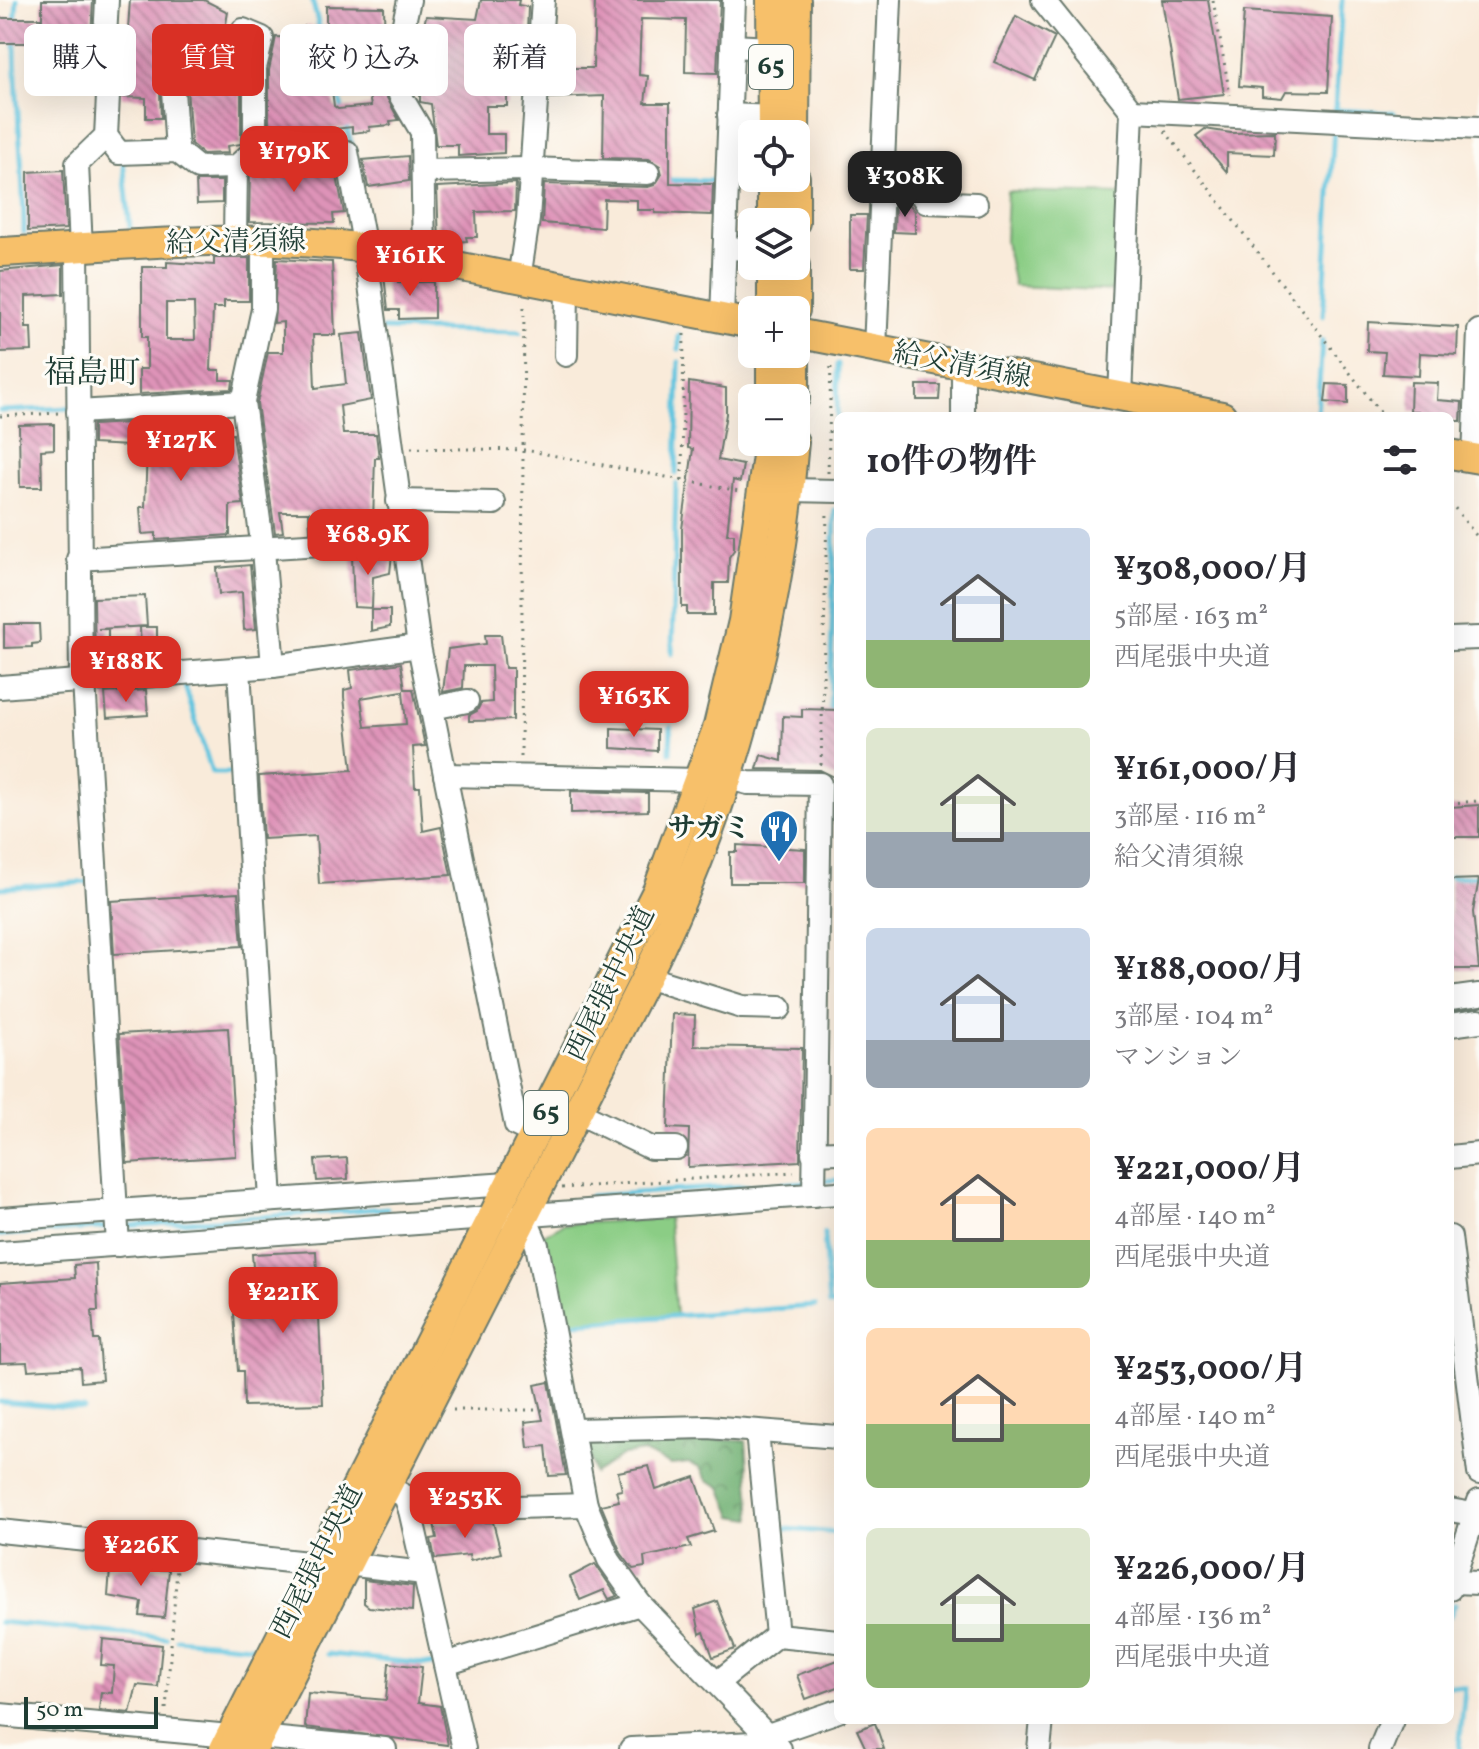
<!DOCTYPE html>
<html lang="ja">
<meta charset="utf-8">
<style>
:root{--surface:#fff;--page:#f7f7f7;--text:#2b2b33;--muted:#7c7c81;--accent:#d93025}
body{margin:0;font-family:Vollkorn,"Noto Serif JP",serif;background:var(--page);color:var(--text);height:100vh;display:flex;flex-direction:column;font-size:30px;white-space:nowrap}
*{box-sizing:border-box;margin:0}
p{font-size:26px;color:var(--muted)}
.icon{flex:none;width:44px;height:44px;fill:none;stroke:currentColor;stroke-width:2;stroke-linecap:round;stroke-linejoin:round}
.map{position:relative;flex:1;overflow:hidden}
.panel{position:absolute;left:834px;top:412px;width:620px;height:1312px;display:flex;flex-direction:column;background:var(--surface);border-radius:12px;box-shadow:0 8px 32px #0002}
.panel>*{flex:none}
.hud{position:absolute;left:24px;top:24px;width:690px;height:72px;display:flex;gap:16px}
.buttons{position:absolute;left:738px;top:120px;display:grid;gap:16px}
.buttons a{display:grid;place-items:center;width:72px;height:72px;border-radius:12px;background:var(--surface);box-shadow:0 8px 32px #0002;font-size:40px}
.scale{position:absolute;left:24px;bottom:20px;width:134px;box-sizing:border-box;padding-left:8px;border:4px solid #1f3d34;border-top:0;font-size:22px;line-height:28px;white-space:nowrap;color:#1f3d34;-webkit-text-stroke:6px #fdfcf7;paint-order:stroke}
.price{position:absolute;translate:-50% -68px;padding:0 18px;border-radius:16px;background:var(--accent);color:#fff;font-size:26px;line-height:52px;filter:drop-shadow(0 2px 4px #0008)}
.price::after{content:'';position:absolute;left:50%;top:48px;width:24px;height:18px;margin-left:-12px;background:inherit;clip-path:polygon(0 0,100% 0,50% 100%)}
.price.on{background:#222;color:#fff}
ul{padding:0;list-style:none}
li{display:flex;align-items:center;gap:24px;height:200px;padding:0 32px}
li span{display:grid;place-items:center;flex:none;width:224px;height:160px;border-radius:12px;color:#555}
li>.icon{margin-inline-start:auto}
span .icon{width:96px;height:96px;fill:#fffc;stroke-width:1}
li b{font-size:34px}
h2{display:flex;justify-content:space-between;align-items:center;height:96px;padding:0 32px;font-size:34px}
.tag{padding:0 28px;border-radius:12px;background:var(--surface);box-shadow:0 8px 32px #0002;font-size:28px;line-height:72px}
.tag.on{background:var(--accent);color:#fff}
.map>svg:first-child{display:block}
.green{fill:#8bcd85;stroke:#55855c;stroke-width:2}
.forest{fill:url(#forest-crowns);stroke:#487653;stroke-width:2}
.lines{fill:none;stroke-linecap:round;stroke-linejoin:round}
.stream{stroke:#62c5df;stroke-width:5}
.building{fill:url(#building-back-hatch);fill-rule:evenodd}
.minor-casing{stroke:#6b7a6e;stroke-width:26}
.major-casing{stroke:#6b7a6e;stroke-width:32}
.path{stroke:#6b7a6e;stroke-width:3;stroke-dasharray:2 6;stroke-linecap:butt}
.minor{stroke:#fff;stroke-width:22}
.major{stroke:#f7c06b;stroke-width:28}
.labels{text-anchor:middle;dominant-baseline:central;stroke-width:6;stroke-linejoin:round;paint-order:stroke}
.shield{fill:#fdfcf7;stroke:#62766e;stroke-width:2}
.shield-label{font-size:26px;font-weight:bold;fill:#1f3d34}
.street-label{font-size:28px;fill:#1f3d34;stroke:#fdfcf7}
.poi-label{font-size:28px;font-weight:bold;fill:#1f3d34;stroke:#fdfcf7;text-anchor:end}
.quarter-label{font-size:32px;fill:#1f3d34;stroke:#fdfcf7}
</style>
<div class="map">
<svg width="1479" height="1749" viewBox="0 0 1479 1749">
<defs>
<pattern id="forest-crowns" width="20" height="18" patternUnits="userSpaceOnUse" patternTransform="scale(2)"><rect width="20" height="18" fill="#70b072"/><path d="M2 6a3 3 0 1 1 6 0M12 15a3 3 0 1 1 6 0" fill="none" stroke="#5b905e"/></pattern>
<pattern id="building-back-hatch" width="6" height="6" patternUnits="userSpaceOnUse" patternTransform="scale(2)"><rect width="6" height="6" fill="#de93b8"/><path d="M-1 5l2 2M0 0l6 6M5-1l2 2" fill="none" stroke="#b37996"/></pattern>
</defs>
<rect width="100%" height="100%" fill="#fdfcf7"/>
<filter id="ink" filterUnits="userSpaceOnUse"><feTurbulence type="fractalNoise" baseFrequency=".0125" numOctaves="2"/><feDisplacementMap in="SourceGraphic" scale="16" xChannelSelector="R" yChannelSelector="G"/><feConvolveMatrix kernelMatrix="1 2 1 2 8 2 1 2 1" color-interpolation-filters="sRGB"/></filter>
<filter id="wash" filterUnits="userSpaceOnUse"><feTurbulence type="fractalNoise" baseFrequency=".006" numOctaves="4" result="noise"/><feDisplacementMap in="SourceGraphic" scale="32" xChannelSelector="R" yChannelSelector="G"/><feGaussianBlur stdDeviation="1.8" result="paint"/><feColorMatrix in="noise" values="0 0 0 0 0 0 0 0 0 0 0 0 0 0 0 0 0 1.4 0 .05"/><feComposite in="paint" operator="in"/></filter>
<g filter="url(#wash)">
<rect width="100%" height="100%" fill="#f9ebda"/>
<g class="green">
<polygon points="1007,191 1122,194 1118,291 1014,286 1005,241"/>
<polygon points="668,1215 676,1315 563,1323 541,1236 563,1224 662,1219"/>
</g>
<polygon class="forest" points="700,1439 746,1441 752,1519 733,1516 721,1487 707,1480 700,1468 689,1463 671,1465 644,1452 623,1455 594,1474 586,1440"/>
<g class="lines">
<g class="stream">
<polyline points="312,0 320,30"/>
<polyline points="1342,0 1335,110 1394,113"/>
<polyline points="15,23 17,0"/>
<path d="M 15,37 C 15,103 24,166 24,232"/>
<polyline points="331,70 344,115"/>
<polyline points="346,124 352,146"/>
<polyline points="123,161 130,227"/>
<polyline points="663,180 720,181"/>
<polyline points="1323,316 1334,126"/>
<polyline points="383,329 520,332"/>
<polyline points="679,349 679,336"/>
<polyline points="0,411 70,408"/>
<polyline points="1317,414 1322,341"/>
<polyline points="676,474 679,362"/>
<polyline points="836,475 838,364"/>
<polyline points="672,654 676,484"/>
<polyline points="183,680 212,773 241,773"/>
<polyline points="671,694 672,679"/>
<polyline points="830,717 835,510"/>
<polyline points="670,752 671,727"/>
<polyline points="1450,877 1479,876"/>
<polyline points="0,888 89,882"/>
<polyline points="819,1181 838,1180"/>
<polyline points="591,1196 809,1182"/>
<polyline points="125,1226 387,1208"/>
<polyline points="824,1233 829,1305 838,1304"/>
<polyline points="0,1235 111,1227"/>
<polyline points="561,1324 815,1306"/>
<polyline points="0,1402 84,1409"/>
<polyline points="775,1528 838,1533"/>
<polyline points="1450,1616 1455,1604"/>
<polyline points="0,1622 166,1638"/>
<polyline points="177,1639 252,1646"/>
<polyline points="328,1654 435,1665"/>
<polyline points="1450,1686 1465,1688 1459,1749"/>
</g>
</g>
<g id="blocks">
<g class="building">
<polygon points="42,0 93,0 90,56 87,56 87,28 42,28"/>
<polygon points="130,0 204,0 228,12 224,35 246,46 241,68 241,144 227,146 228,153 203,154 191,144 186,74 179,63 170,61 159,70 161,118 146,118 146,98 122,97 117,76 120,28 128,29"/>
<polygon points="481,0 519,0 518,5 528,7 527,34 512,34 512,88 507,88 507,106 486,106 486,134 504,134 504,153 458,156 458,145 436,145 431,104 420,102 420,44 426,16 477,19"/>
<polygon points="595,0 720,0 717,73 685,72 686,20 641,19 639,75 648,76 645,103 670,103 670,183 713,184 712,215 655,213 655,210 637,210 637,200 604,199 603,228 542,223 544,184 648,187 655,185 662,174 660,166 649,159 603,158 604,96 550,98 552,68 593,68"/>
<polygon points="1162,0 1208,0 1224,94 1178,99"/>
<path d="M 326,6 L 384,7 L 386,96 L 399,120 L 390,121 L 391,125 L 369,127 L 370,131 L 352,133 L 352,127 L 269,136 L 269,70 L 276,37 L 305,38 L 305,26 L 326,27 ZM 365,73 L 371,106 L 338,109 L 334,106 L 330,75 Z"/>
<polygon points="1244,11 1332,17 1328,92 1286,91 1282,98 1262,96 1262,88 1239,86"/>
<polygon points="1016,16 1055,37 1035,80 994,62"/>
<rect x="0" y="18" width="41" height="25"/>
<polygon points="1205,129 1231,133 1275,132 1274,155 1227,153 1227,172 1196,136"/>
<polygon points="408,156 409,181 368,187 363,160"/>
<polygon points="260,164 335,166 344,213 333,214 334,223 249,222 250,173"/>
<polygon points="63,170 66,229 28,231 28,172"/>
<polygon points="196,181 222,181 222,203 197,204"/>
<polygon points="516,183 515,211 476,212 477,237 466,237 467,241 439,243 437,187"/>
<polygon points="895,204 910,205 915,211 915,233 894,232"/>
<polygon points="850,215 867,215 864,269 850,269"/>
<path d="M 214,258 L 249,258 L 249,301 L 224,301 L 224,308 L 213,308 L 211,370 L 220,370 L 220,380 L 233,380 L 232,389 L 139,394 L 139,369 L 147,369 L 147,337 L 142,337 L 142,267 L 167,267 L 167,262 L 214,265 ZM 166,303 L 194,303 L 195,340 L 166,340 Z"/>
<polygon points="277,259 332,262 335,335 313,335 315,388 346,384 341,335 362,333 371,400 340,406 343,434 376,434 379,458 375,458 373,521 364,521 364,527 310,531 309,512 280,512 283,532 275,533 257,403 268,352 283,352 283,322 274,323"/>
<polygon points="63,265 63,294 26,296 26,328 31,328 32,351 0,352 0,271"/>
<polygon points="398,274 398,282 434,282 434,318 399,319 399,310 388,310 384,275"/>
<polygon points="1368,322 1458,327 1457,355 1420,353 1419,376 1383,374 1385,352 1367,351"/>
<polygon points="689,382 726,388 726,414 718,460 743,465 740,482 733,480 727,534 734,534 734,550 729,557 728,583 714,583 714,615 687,615 687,607 682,607 682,529 693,449 688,448"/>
<polygon points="1411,382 1438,383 1437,400 1462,402 1461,421 1450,421 1450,416 1417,416 1418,411 1410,411"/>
<polygon points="1327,384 1348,385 1348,404 1325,402"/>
<polygon points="917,385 940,385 939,400 917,400"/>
<polygon points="164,421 166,460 206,460 206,438 233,434 243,504 230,505 230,535 156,540 156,533 142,534 140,507 145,507 147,447 93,444 93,425"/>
<polygon points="54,424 54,449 41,450 42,487 20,487 19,425"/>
<polygon points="392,554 390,573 373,577 372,608 354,607 352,556"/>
<polygon points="250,565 256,629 244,630 242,592 219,594 217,568"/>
<polygon points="145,596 147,626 98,629 108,629 108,657 141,656 140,627 157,627 157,657 167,657 167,660 95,666 94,598"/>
<polygon points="371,610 390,610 390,627 371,631"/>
<polygon points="4,624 39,624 40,643 32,644 32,647 4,648"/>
<polygon points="485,635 501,635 505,668 513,668 513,720 469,721 469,715 477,711 481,703 492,702 491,666 464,666 463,688 443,692 448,649 486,644"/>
<path d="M 401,663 L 405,689 L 413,689 L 425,746 L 413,747 L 415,787 L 420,787 L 423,831 L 441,827 L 451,875 L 319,884 L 316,836 L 263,839 L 259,776 L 352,770 L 344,697 L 344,690 L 352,688 L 350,670 ZM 403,691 L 406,724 L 365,727 L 361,698 Z"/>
<polygon points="146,690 148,715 107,718 105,693"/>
<polygon points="802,709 838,710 838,779 820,770 757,769 761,755 782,761 783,716 802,717"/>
<polygon points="611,728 657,730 657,751 611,748"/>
<polygon points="571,791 648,793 648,811 571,813"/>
<polygon points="1479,805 1479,837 1450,837 1450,807"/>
<polygon points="737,845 805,849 805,883 730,883 730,852 737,852"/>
<polygon points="1479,879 1473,912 1479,969 1450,969 1450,880"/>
<polygon points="238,893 242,946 114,954 111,901"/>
<polygon points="672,1014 695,1015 694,1046 802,1048 800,1161 688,1167 689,1129 668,1128"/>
<polygon points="228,1028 236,1156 127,1163 119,1034"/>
<polygon points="347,1158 348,1179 317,1181 315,1160"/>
<polygon points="316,1251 323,1404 244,1406 243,1371 238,1371 234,1314 272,1312 271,1280 254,1281 252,1254"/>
<polygon points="96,1263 98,1311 92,1311 94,1340 99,1340 102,1380 81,1382 80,1367 28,1370 27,1362 0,1363 0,1283 75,1278 74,1265"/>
<polygon points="549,1382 566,1475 549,1476 546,1446 528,1448 525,1422 543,1420 535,1385"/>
<polygon points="649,1466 656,1490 695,1477 714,1531 688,1539 691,1547 644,1557 645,1567 633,1569 621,1553 601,1505 619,1501 616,1491 622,1490 618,1472"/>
<polygon points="493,1522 501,1553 470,1561 469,1555 435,1559 431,1539 437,1538 434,1523"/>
<polygon points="595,1564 598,1568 617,1596 609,1599 604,1590 580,1600 570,1577"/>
<polygon points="119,1567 169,1570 164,1618 140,1616 142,1602 108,1596 110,1569"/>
<polygon points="364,1580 413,1586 412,1611 369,1607 364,1603"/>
<polygon points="717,1601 735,1649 713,1657 704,1632 700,1634 695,1609"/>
<polygon points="103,1639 162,1645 158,1687 137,1685 130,1713 99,1710 101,1692 112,1693 114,1666 101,1665"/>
<polygon points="838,1660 838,1687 806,1699 797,1675"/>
<polygon points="389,1663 422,1667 418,1703 440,1706 448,1745 305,1727 308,1693 386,1700"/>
<polygon points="875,1723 884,1749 866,1749 857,1730"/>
</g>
</g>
</g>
<g filter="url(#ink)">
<use href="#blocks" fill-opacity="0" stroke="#6b7a6e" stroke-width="2"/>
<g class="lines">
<defs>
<g id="minor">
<polyline points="409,0 398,50 400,95 422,132 424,260"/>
<polyline points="1043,0 1132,111 1120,397"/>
<polyline points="243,30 262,38 255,68 255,150"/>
<polyline points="732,46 771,48"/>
<polyline points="172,75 177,151"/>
<polyline points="1132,111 1479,128"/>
<polyline points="729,115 772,117"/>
<polyline points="106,136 119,153 177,151 198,168 236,167 255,150 347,152 365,248 419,646 516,1125 535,1134"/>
<polyline points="423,171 529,169 648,173"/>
<polyline points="882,190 919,191 926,202 976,204"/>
<polyline points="235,239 236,167"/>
<polyline points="263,240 263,309 243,402 263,550 273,666"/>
<polyline points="77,248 81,682"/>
<polyline points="81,248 77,164 106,136 108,96 103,77 107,0"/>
<polyline points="725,248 752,249"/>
<polyline points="519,279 528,219 543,0"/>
<polyline points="722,318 734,0"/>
<polyline points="875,349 890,0"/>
<polyline points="566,355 567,288"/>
<polyline points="78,412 243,402"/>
<polyline points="963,416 963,366"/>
<polyline points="1474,458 1479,331"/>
<polyline points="790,490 838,491"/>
<polyline points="398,501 494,503"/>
<polyline points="78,559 403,539"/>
<polyline points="1450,639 1479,638"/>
<polyline points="239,669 271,1200"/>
<polyline points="84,681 118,1245"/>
<polyline points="0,687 273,666 419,646"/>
<polyline points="432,708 467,701"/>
<polyline points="445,775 701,780"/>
<polyline points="728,778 748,783 820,784 814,1195"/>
<polyline points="646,977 742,1007 780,1008"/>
<polyline points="1450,999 1479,995"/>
<polyline points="1450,1025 1479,1021"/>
<polyline points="577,1112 651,1148 676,1148"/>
<polyline points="813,1153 838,1152"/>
<polyline points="1450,1157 1479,1154"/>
<polyline points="524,1215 537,1245 586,1505 609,1560 640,1604 780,1749"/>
<polyline points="0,1219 508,1184"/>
<polyline points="1450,1237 1479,1473"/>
<polyline points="0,1253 838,1193"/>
<polyline points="573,1430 707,1427 838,1437"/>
<polyline points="757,1432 777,1635"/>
<polyline points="384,1485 405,1496 410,1510 464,1749"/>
<polyline points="410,1510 586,1505"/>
<polyline points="1450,1510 1473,1514"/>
<polyline points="0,1531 318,1564"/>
<polyline points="346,1564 424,1573"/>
<polyline points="1453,1582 1479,1583"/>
<polyline points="1450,1589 1479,1501"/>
<polyline points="445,1664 640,1604"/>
<polyline points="718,1682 777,1635 838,1641"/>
<polyline points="0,1715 230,1736"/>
<polyline points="768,1735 838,1711"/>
<polyline points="259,1737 385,1749"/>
<polyline points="631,1749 774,1742"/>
<polyline points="1039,1749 1042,1720"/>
<polyline points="1380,1749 1392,1720"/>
</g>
<g id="major">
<polyline points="771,0 772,134"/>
<polyline points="795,134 796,0"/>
<polyline points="772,178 772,222"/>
<polyline points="795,222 795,178"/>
<path d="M 0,252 C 122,246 244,232 365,248 L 752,324"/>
<polyline points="772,310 772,266"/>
<polyline points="795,310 795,266"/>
<polyline points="796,333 1222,416"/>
<polyline points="795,354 795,398"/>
<polyline points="771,398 771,354"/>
<polyline points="1450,454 1479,459"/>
<polyline points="224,1749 657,891 718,726 743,621 769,442"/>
<path d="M 253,1749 L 646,977 C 730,809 778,629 794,442"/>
</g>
</defs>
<use href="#minor" class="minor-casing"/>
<use href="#major" class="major-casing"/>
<g class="path">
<polyline points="1213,0 1230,95"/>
<polyline points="1165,131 1383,416"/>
<polyline points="0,416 60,413"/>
<polyline points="411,448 525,450 739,491"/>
<polyline points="828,473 831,364"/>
<polyline points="682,480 684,332"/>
<polyline points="1450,502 1479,539"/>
<polyline points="521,757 524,304"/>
<polyline points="821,765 827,512"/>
<polyline points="1450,803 1479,801"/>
<polyline points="562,1188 794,1172"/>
<polyline points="453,1410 549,1410"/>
<polyline points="166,1709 177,1569"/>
</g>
<use href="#minor" class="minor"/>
<use href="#major" class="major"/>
</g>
</g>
<defs>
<symbol id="restaurant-pin" viewBox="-11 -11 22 30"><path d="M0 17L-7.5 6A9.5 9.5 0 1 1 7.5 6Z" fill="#1f6fb2" stroke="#fdfcf7"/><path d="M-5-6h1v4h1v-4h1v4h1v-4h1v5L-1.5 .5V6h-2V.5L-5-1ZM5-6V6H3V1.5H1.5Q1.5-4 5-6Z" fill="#fff"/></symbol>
</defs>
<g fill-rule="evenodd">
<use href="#restaurant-pin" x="757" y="807" width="44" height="60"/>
</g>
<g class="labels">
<g class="shield">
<rect x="749" y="45" width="44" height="44" rx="6"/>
<rect x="524" y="1091" width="44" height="44" rx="6"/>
</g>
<g class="shield-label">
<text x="771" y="67">65</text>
<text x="546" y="1113">65</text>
</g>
<g class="street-label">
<text transform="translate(236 243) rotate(-1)">給父清須線</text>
<text transform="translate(962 366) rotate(11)">給父清須線</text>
<text transform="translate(611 984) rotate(-64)">西尾張中央道</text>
<text transform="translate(318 1562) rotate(-63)">西尾張中央道</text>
</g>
<g class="poi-label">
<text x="751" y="829">サガミ</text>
</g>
<g class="quarter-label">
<text x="92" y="375">福島町</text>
</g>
</g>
</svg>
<div class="buttons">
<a><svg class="icon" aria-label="locate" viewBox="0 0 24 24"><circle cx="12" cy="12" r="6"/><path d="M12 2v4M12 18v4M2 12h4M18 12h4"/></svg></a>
<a><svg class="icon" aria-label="layers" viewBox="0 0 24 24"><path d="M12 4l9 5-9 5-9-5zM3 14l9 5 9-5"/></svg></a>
<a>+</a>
<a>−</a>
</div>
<div class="scale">50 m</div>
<b class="price" style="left:294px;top:194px">¥179K</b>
<b class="price on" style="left:905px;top:219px">¥308K</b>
<b class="price" style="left:410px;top:298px">¥161K</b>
<b class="price" style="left:181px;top:483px">¥127K</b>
<b class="price" style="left:368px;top:577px">¥68.9K</b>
<b class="price" style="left:126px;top:704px">¥188K</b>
<b class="price" style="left:634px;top:739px">¥163K</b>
<b class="price" style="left:283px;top:1335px">¥221K</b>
<b class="price" style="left:465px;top:1540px">¥253K</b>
<b class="price" style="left:141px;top:1588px">¥226K</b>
<div class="hud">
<a class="tag">購入</a>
<a class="tag on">賃貸</a>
<a class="tag">絞り込み</a>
<a class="tag">新着</a>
</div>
<section class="panel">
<h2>10件の物件<svg class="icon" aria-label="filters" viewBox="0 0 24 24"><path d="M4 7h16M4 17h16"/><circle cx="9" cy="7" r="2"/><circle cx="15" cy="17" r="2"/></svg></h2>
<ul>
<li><span style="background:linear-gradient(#c9d6e8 70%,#8fb573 0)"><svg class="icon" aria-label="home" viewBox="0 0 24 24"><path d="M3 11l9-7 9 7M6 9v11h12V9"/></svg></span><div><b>¥308,000/月</b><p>5部屋 · 163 m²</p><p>西尾張中央道</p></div></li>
<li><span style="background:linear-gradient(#dfe7d0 65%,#9aa5b1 0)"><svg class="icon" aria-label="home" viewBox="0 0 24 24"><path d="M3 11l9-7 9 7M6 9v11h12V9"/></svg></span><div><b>¥161,000/月</b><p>3部屋 · 116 m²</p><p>給父清須線</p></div></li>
<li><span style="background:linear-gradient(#c9d6e8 70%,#9aa5b1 0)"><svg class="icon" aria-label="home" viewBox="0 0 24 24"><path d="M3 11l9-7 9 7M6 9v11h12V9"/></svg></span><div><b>¥188,000/月</b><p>3部屋 · 104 m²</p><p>マンション</p></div></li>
<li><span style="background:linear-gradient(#ffd9b3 70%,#8fb573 0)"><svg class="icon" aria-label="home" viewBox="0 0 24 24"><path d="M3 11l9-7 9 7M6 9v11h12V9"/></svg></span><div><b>¥221,000/月</b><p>4部屋 · 140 m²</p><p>西尾張中央道</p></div></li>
<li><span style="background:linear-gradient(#ffd9b3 60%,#8fb573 0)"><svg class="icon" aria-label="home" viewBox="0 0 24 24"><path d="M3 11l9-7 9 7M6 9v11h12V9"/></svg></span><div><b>¥253,000/月</b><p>4部屋 · 140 m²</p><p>西尾張中央道</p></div></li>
<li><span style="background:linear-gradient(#dfe7d0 60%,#8fb573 0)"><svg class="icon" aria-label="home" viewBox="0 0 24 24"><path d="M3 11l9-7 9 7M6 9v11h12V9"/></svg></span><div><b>¥226,000/月</b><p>4部屋 · 136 m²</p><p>西尾張中央道</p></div></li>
</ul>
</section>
</div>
